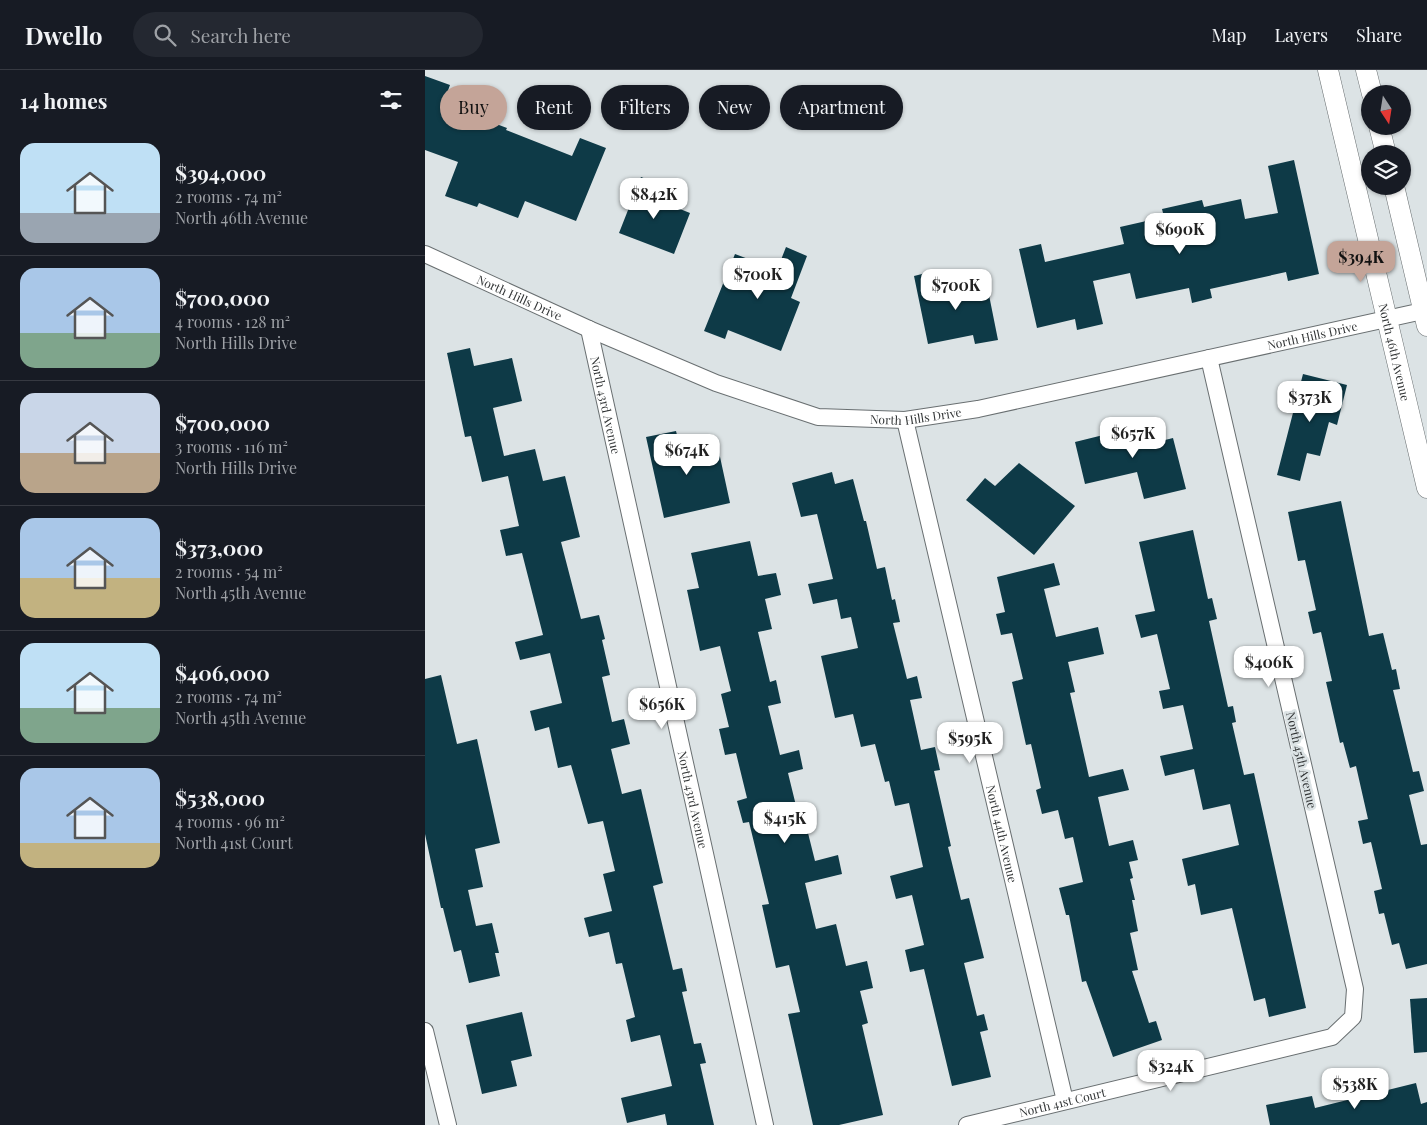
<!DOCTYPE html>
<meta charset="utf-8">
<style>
:root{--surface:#171b24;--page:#242831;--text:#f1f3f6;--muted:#9ea1a6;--line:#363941;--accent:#c4a498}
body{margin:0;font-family:"Playfair Display",serif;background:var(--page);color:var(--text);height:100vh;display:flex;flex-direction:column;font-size:19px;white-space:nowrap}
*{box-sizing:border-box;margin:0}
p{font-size:16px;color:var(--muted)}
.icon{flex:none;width:28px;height:28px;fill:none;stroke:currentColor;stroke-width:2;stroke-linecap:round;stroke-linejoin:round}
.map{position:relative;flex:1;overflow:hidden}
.side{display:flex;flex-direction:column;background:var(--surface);width:425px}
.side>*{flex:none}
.hud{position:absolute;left:15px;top:15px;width:475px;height:45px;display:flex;gap:10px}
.needle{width:32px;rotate:168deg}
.controls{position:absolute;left:936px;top:15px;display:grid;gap:10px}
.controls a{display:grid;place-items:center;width:50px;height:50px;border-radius:50%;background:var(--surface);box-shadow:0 1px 4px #0004;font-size:25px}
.price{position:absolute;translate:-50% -42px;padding:0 11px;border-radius:10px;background:#fff;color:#222;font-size:16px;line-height:32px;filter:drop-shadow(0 1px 2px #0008)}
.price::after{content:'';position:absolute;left:50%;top:30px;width:15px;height:11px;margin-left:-8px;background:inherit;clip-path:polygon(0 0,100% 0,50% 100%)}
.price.current{background:var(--accent);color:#111}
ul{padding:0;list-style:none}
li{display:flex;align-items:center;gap:15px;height:125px;padding:0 20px}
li+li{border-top:1px solid var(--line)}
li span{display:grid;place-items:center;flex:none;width:140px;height:100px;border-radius:15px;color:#555}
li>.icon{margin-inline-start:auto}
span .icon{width:60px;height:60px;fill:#fffc;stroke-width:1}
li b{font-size:21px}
h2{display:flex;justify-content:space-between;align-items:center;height:60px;padding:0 20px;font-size:21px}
.pill{padding:0 18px;border-radius:22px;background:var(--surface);box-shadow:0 1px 4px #0004;font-size:18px;line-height:45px}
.pill.current{background:var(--accent);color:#111}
header{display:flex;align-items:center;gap:30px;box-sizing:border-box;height:70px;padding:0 25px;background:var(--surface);border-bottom:1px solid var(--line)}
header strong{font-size:24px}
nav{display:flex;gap:28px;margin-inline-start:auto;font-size:18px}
.search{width:350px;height:45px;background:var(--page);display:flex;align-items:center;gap:12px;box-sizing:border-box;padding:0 18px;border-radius:28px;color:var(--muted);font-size:19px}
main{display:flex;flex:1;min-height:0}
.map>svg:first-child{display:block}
.building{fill:#0e3a47}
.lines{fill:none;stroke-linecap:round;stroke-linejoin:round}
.minor-casing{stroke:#696f71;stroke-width:18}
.tertiary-casing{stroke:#696f71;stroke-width:21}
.minor{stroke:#fff;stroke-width:16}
.tertiary{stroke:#fff;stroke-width:20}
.labels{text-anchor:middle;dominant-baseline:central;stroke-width:5;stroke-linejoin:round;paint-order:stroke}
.street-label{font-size:12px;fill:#323536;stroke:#dce3e5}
</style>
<header>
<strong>Dwello</strong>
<div class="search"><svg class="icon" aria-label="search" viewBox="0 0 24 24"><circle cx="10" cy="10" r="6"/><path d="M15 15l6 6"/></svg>Search here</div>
<nav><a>Map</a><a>Layers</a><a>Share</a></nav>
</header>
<main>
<section class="side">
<h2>14 homes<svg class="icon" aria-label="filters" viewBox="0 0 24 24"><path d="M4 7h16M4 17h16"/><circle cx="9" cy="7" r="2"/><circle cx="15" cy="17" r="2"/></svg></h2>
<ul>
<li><span style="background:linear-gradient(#bfe0f5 70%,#9aa5b1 0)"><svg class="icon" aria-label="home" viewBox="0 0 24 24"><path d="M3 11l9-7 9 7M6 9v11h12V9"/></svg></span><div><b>$394,000</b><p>2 rooms · 74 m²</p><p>North 46th Avenue</p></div></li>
<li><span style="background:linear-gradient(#a9c7e8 65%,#7fa58c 0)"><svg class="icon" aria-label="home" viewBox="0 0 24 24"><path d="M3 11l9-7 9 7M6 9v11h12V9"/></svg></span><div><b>$700,000</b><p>4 rooms · 128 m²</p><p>North Hills Drive</p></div></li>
<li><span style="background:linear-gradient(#c9d6e8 60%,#b9a48a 0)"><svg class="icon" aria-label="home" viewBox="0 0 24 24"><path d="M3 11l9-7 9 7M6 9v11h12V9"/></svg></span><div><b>$700,000</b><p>3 rooms · 116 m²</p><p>North Hills Drive</p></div></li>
<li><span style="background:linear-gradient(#a9c7e8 60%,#c2b280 0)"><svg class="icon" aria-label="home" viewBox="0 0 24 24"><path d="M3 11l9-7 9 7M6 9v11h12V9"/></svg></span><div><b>$373,000</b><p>2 rooms · 54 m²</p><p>North 45th Avenue</p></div></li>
<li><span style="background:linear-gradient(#bfe0f5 65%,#7fa58c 0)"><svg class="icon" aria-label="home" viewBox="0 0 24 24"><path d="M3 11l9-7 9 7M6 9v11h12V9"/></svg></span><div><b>$406,000</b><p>2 rooms · 74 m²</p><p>North 45th Avenue</p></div></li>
<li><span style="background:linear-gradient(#a9c7e8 75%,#c2b280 0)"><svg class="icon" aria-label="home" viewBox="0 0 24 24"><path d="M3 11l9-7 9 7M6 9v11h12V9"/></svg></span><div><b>$538,000</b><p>4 rooms · 96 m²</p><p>North 41st Court</p></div></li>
</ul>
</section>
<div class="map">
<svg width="1002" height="1055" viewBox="0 0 1002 1055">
<rect width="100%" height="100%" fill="#dce3e5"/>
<g class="building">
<polygon points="0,6 25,15 18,34 82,58 81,60 147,86 155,68 181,78 151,151 100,131 93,148 54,133 52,137 20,126 33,92 0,80"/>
<polygon points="869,90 894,204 863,211 861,202 785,219 787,228 767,233 764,218 711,229 705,203 668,211 678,254 652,260 650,249 612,258 594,179 616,174 620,192 699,174 695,157 739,147 737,139 777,130 779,137 816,129 820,149 853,143 843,96"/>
<polygon points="216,107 231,113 225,127 265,143 249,184 194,163"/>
<polygon points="361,177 382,186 366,228 375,232 356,281 303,260 300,269 279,261 310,184 352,200"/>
<polygon points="509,201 513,220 561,210 573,270 550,274 548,265 503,274 489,206"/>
<polygon points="45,278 49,296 87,288 97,331 68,338 79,386 110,379 118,411 140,406 155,467 136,472 156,549 174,545 180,569 177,570 185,605 177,607 187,652 199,649 205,674 186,679 197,724 216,719 238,813 228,816 248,900 257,898 262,921 257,922 269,974 276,973 281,993 275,994 289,1055 242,1055 240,1044 202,1053 196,1028 247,1016 235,965 206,972 201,950 210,947 197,893 191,894 184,862 164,867 159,848 187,841 178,804 190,801 178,751 163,754 146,695 133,698 124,657 110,661 105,641 137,633 125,583 95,590 90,572 118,565 97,483 81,486 75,460 94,456 83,406 57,412 46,366 40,367 22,283"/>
<polygon points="878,304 922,315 912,355 904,352 895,386 882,383 875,411 852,405"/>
<polygon points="731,352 736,371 748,368 761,419 719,429 712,402 660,414 650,372"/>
<polygon points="251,361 256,381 292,373 305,433 239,448 221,367"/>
<polygon points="594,393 650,436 609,485 541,430 560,408 570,416"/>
<polygon points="407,402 410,414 428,409 439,451 441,451 452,499 460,497 467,530 470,529 475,552 468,553 482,609 492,606 497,628 485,630 496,680 510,677 515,700 509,701 526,776 523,777 536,830 544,828 559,888 539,893 552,946 559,944 563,960 555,962 566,1007 527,1016 499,899 485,902 480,880 499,875 487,825 471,829 465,806 498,797 484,733 470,736 464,711 460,712 450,674 436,677 428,644 410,648 396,586 433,578 426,547 416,549 412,529 388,534 383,514 408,509 392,444 376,447 367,413"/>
<polygon points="916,431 944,566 958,563 967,600 971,599 975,619 968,620 988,702 994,701 999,721 984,725 996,775 1002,774 1002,894 981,899 974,873 967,875 959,843 954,844 949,821 957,819 946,772 938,774 933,751 943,749 931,696 925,698 918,672 915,673 901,612 907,611 896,562 888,564 883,542 891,540 880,490 873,491 863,442"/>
<polygon points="768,460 783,529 787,528 792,549 784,551 803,637 808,636 811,652 807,653 819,705 829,703 881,938 844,947 840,928 829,931 807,838 776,845 770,814 763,816 757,789 814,775 805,734 778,740 769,699 740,706 735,686 768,679 758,635 738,639 734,621 745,619 732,564 716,568 710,545 730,541 714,472"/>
<polygon points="325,471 333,506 351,503 356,525 340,529 347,559 333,562 345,612 351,610 356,633 343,636 355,685 374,680 378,699 363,703 375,752 380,751 390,791 413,785 417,804 380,813 391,859 411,854 421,896 442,891 448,918 435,921 443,953 437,955 458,1045 414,1055 388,1055 363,944 375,942 364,895 351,898 337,835 344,834 324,752 318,753 312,731 322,728 311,683 300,685 294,659 304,657 296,624 306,621 295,576 275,581 262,520 274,518 266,483"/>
<polygon points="629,493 635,515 619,519 631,567 673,557 679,584 643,592 650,622 645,623 664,707 698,699 704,720 673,727 684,776 708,770 713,790 704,792 708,808 705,809 710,830 707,830 713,861 705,863 713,900 707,901 724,953 731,951 737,970 688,987 661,911 657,912 644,845 641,845 634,818 658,812 648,767 640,769 633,740 617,744 611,720 616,718 606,674 601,675 587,612 598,609 587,563 576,565 571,544 580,542 572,507"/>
<polygon points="16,605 32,674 52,669 75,773 50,779 58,817 43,820 51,856 67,853 74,883 70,883 75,906 44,913 36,880 29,882 18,838 16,838 0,764 0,609"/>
<polygon points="1002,928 1002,982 989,983 985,929"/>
<polygon points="97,942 107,986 86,991 92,1016 57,1024 41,955"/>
<polygon points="991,1013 996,1034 1002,1032 1002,1055 845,1055 841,1035 887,1026 890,1038"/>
</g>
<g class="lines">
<defs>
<g id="minor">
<path id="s1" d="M 0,184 L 164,259 L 291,313 L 393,347 L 480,350 L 553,339 L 1002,240"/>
<path id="s2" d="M 164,259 L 340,1055"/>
<path id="s3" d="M 480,350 L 640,1031"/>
<polyline points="0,961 23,1055"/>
<path id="s4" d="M 542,1055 L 907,967 L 928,947 L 930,919 L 784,288"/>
</g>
<g id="tertiary">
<path id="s5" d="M 903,0 L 1002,418"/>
<polyline points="941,0 947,24"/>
<polyline points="954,56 961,84"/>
<polyline points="969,116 1002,256"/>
</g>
</defs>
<use href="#minor" class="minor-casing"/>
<use href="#tertiary" class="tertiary-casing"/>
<use href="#minor" class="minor"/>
<use href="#tertiary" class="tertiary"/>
</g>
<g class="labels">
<g class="street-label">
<text stroke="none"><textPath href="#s1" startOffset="104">North Hills Drive</textPath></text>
<text stroke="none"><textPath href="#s1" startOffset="929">North Hills Drive</textPath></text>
<text stroke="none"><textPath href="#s5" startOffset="290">North 46th Avenue</textPath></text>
<text stroke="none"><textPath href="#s2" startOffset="78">North 43rd Avenue</textPath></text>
<text stroke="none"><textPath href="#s1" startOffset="524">North Hills Drive</textPath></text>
<text transform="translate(877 690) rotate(77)">North 45th Avenue</text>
<text stroke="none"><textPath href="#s2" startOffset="482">North 43rd Avenue</textPath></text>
<text stroke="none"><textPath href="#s3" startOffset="425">North 44th Avenue</textPath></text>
<text stroke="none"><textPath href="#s4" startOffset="98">North 41st Court</textPath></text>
</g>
</g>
</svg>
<div class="controls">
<a><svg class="needle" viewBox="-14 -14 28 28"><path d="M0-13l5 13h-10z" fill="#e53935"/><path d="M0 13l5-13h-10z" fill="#9ea1a6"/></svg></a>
<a><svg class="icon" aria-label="layers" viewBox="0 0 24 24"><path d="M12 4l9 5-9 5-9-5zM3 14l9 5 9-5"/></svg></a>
</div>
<b class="price" style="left:229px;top:150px">$842K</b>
<b class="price" style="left:755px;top:185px">$690K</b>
<b class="price current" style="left:936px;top:213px">$394K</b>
<b class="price" style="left:333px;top:230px">$700K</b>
<b class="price" style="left:531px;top:241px">$700K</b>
<b class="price" style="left:885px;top:353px">$373K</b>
<b class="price" style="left:708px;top:389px">$657K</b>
<b class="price" style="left:262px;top:406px">$674K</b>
<b class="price" style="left:844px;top:618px">$406K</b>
<b class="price" style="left:237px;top:660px">$656K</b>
<b class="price" style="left:545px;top:694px">$595K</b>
<b class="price" style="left:360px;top:774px">$415K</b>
<b class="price" style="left:746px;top:1022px">$324K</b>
<b class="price" style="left:930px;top:1040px">$538K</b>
<div class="hud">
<a class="pill current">Buy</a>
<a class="pill">Rent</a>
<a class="pill">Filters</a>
<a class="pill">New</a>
<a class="pill">Apartment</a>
</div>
</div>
</main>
